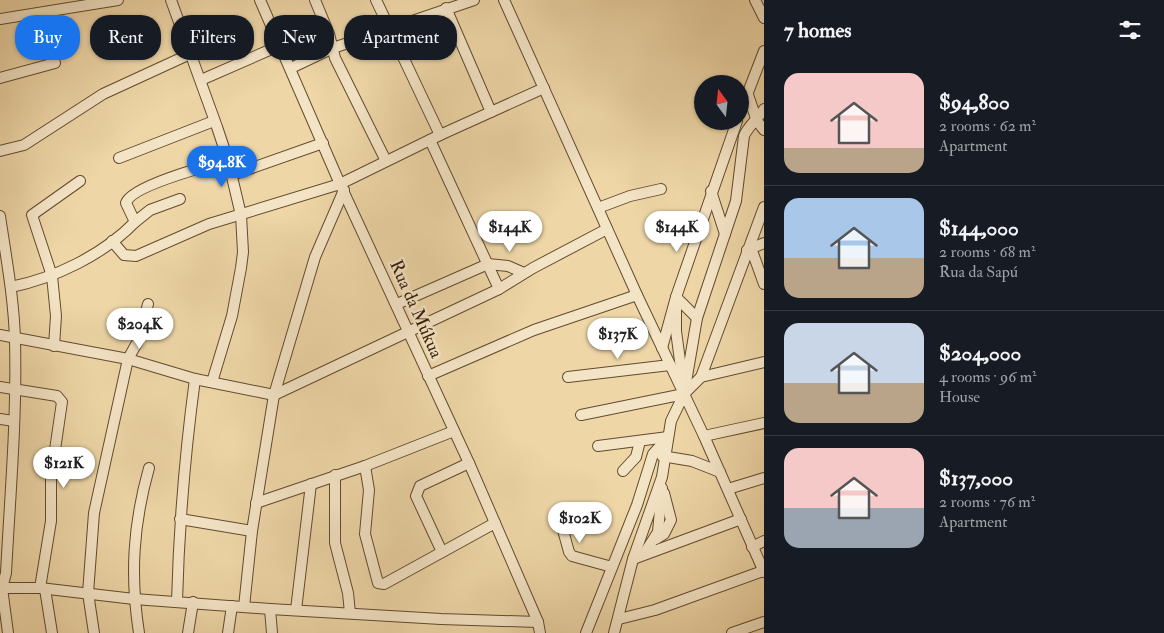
<!DOCTYPE html>
<meta charset="utf-8">
<style>
:root{--surface:#171b24;--page:#242831;--text:#f1f3f6;--muted:#9ea1a6;--line:#363941;--accent:#1a73e8}
body{margin:0;font-family:"IM FELL Double Pica",serif;background:var(--page);color:var(--text);height:100vh;display:flex;flex-direction:column;font-size:19px;white-space:nowrap}
*{box-sizing:border-box;margin:0}
p{font-size:16px;color:var(--muted)}
.icon{flex:none;width:28px;height:28px;fill:none;stroke:currentColor;stroke-width:2;stroke-linecap:round;stroke-linejoin:round}
.map{position:relative;flex:1;overflow:hidden}
.drawer{display:flex;flex-direction:column;background:var(--surface);width:400px}
.drawer>*{flex:none}
.hud{position:absolute;left:15px;top:15px;width:475px;height:45px;display:flex;gap:10px}
.needle{width:32px;rotate:345deg}
.tools{position:absolute;left:694px;top:75px;display:grid;gap:10px}
.tools a{display:grid;place-items:center;width:55px;height:55px;border-radius:50%;background:var(--surface);box-shadow:0 1px 4px #0004;font-size:25px}
.price{position:absolute;translate:-50% -42px;padding:0 11px;border-radius:18px;background:#fff;color:#222;font-size:16px;line-height:32px;filter:drop-shadow(0 1px 2px #0008)}
.price::after{content:'';position:absolute;left:50%;top:30px;width:15px;height:11px;margin-left:-8px;background:inherit;clip-path:polygon(0 0,100% 0,50% 100%)}
.price.current{background:var(--accent);color:#fff}
ul{padding:0;list-style:none}
li{display:flex;align-items:center;gap:15px;height:125px;padding:0 20px}
li+li{border-top:1px solid var(--line)}
li span{display:grid;place-items:center;flex:none;width:140px;height:100px;border-radius:15px;color:#555}
li>.icon{margin-inline-start:auto}
span .icon{width:60px;height:60px;fill:#fffc;stroke-width:1}
li b{font-size:21px}
h2{display:flex;justify-content:space-between;align-items:center;height:60px;padding:0 20px;font-size:21px}
.pill{padding:0 18px;border-radius:20px;background:var(--surface);box-shadow:0 1px 4px #0004;font-size:18px;line-height:45px}
.pill.current{background:var(--accent);color:#fff}
main{display:flex;flex:1;min-height:0}
.map>svg:first-child{display:block}
.lines{fill:none;stroke-linecap:round;stroke-linejoin:round}
.minor-casing{stroke:#614b2e;stroke-width:12}
.minor{stroke:#f4e4c6;stroke-width:10}
.labels{text-anchor:middle;dominant-baseline:central;stroke-width:5;stroke-linejoin:round;paint-order:stroke}
.street-label{font-size:18px;fill:#321d06;stroke:#f4e4c6}
</style>
<main>
<div class="map">
<svg width="764" height="633" viewBox="0 0 764 633">
<rect width="100%" height="100%" fill="#eed6a7"/>
<filter id="stains"><feTurbulence type="fractalNoise" baseFrequency=".004" numOctaves="4"/><feColorMatrix values="0 0 0 0 .2 0 0 0 0 .09 0 0 0 0 .02 0 0 0 .5 -.17"/></filter>
<radialGradient id="worn" r=".72"><stop offset=".6" stop-color="#630" stop-opacity="0"/><stop offset="1" stop-color="#630" stop-opacity=".3"/></radialGradient>
<g class="lines">
<defs>
<g id="minor">
<polyline points="171,0 217,127 228,160 241,215 243,252 241,268 232,316 212,382"/>
<polyline points="260,0 340,184 469,463 538,622 540,633"/>
<polyline points="315,0 329,34 335,58 386,161"/>
<polyline points="376,0 440,135"/>
<polyline points="504,0 637,295 704,436 764,572"/>
<polyline points="755,0 764,18"/>
<polyline points="446,8 491,112"/>
<polyline points="0,19 118,0"/>
<polyline points="291,68 333,48 474,0"/>
<polyline points="0,78 55,63"/>
<polyline points="201,80 281,45"/>
<polyline points="747,92 757,121 764,130"/>
<polyline points="740,113 764,51"/>
<polyline points="430,140 499,289"/>
<polyline points="0,151 24,145 103,94 190,54"/>
<polyline points="119,158 214,121"/>
<polyline points="232,175 323,143"/>
<polyline points="711,191 725,234"/>
<polyline points="598,208 630,196 661,189"/>
<path d="M 0,216 C 6,257 14,299 15,341 C 17,418 10,496 6,573 L 2,588 L 8,633"/>
<polyline points="135,222 150,210 180,199"/>
<polyline points="112,241 124,255 136,256 209,224 340,184 440,135 544,88"/>
<polyline points="751,248 764,284"/>
<polyline points="747,250 764,243"/>
<path d="M 11,287 C 55,278 103,255 135,222 L 126,203 C 131,186 210,165 228,160"/>
<polyline points="397,304 488,264 508,266 524,273"/>
<polyline points="0,335 128,359 195,379 274,395 499,289 533,268 607,229"/>
<polyline points="54,346 56,316 52,276 32,215 80,181"/>
<polyline points="662,348 676,297 697,318"/>
<polyline points="428,376 534,330 637,295"/>
<polyline points="568,377 670,365"/>
<polyline points="701,377 764,207"/>
<polyline points="683,383 676,331 676,297 737,121"/>
<polyline points="0,387 57,396 62,402 51,477 51,521 40,588"/>
<polyline points="581,415 684,394 701,377 764,362"/>
<polyline points="0,419 14,421"/>
<polyline points="704,436 764,423"/>
<polyline points="598,446 668,437"/>
<polyline points="662,456 692,461 720,472"/>
<polyline points="365,466 369,490 365,534 378,583 384,584 495,523"/>
<polyline points="623,471 636,457 640,441"/>
<polyline points="335,475 335,543 348,593 350,613"/>
<polyline points="728,489 764,478"/>
<polyline points="256,503 365,466 454,431"/>
<polyline points="558,512 569,552 572,556 612,567"/>
<polyline points="180,519 252,531"/>
<polyline points="656,539 664,534 671,520 664,493"/>
<polyline points="752,547 764,541"/>
<polyline points="442,552 416,496 420,486 469,463"/>
<polyline points="644,554 658,532 662,488"/>
<polyline points="633,559 741,519"/>
<polyline points="0,588 40,588 134,599 270,609 441,619 538,622"/>
<polyline points="45,589 52,633"/>
<path d="M 177,601 C 179,526 185,453 195,379"/>
<polyline points="244,607 252,531 274,395 315,257 344,190"/>
<polyline points="270,609 272,633"/>
<polyline points="296,610 311,484"/>
<polyline points="619,619 655,610 763,571"/>
<polyline points="94,633 88,593 94,513 128,359 138,341 148,304"/>
<path d="M 139,633 C 130,575 133,525 149,468"/>
<polyline points="188,633 193,602"/>
<polyline points="228,633 232,606"/>
<polyline points="586,633 637,505 653,454 668,437"/>
<path d="M 614,633 L 633,559 L 662,477 L 671,421 L 684,394 L 697,318 L 736,201 L 744,136 C 748,126 758,119 764,109"/>
<polyline points="732,633 764,622"/>
</g>
</defs>
<use href="#minor" class="minor-casing"/>
<use href="#minor" class="minor"/>
</g>
<g class="labels">
<g class="street-label">
<text transform="translate(416 309) rotate(66)">Rua da Múkua</text>
</g>
</g>
<rect width="100%" height="100%" filter="url(#stains)"/>
<rect width="100%" height="100%" fill="url(#worn)"/>
</svg>
<div class="tools">
<a><svg class="needle" viewBox="-14 -14 28 28"><path d="M0-13l5 13h-10z" fill="#e53935"/><path d="M0 13l5-13h-10z" fill="#9ea1a6"/></svg></a>
</div>
<b class="price current" style="left:222px;top:188px">$94.8K</b>
<b class="price" style="left:510px;top:253px">$144K</b>
<b class="price" style="left:677px;top:253px">$144K</b>
<b class="price" style="left:140px;top:350px">$204K</b>
<b class="price" style="left:618px;top:360px">$137K</b>
<b class="price" style="left:64px;top:489px">$121K</b>
<b class="price" style="left:580px;top:544px">$102K</b>
<div class="hud">
<a class="pill current">Buy</a>
<a class="pill">Rent</a>
<a class="pill">Filters</a>
<a class="pill">New</a>
<a class="pill">Apartment</a>
</div>
</div>
<section class="drawer">
<h2>7 homes<svg class="icon" aria-label="filters" viewBox="0 0 24 24"><path d="M4 7h16M4 17h16"/><circle cx="9" cy="7" r="2"/><circle cx="15" cy="17" r="2"/></svg></h2>
<ul>
<li><span style="background:linear-gradient(#f6c9c9 75%,#b9a48a 0)"><svg class="icon" aria-label="home" viewBox="0 0 24 24"><path d="M3 11l9-7 9 7M6 9v11h12V9"/></svg></span><div><b>$94,800</b><p>2 rooms · 62 m²</p><p>Apartment</p></div></li>
<li><span style="background:linear-gradient(#a9c7e8 60%,#b9a48a 0)"><svg class="icon" aria-label="home" viewBox="0 0 24 24"><path d="M3 11l9-7 9 7M6 9v11h12V9"/></svg></span><div><b>$144,000</b><p>2 rooms · 68 m²</p><p>Rua da Sapú</p></div></li>
<li><span style="background:linear-gradient(#c9d6e8 60%,#b9a48a 0)"><svg class="icon" aria-label="home" viewBox="0 0 24 24"><path d="M3 11l9-7 9 7M6 9v11h12V9"/></svg></span><div><b>$204,000</b><p>4 rooms · 96 m²</p><p>House</p></div></li>
<li><span style="background:linear-gradient(#f6c9c9 60%,#9aa5b1 0)"><svg class="icon" aria-label="home" viewBox="0 0 24 24"><path d="M3 11l9-7 9 7M6 9v11h12V9"/></svg></span><div><b>$137,000</b><p>2 rooms · 76 m²</p><p>Apartment</p></div></li>
</ul>
</section>
</main>
